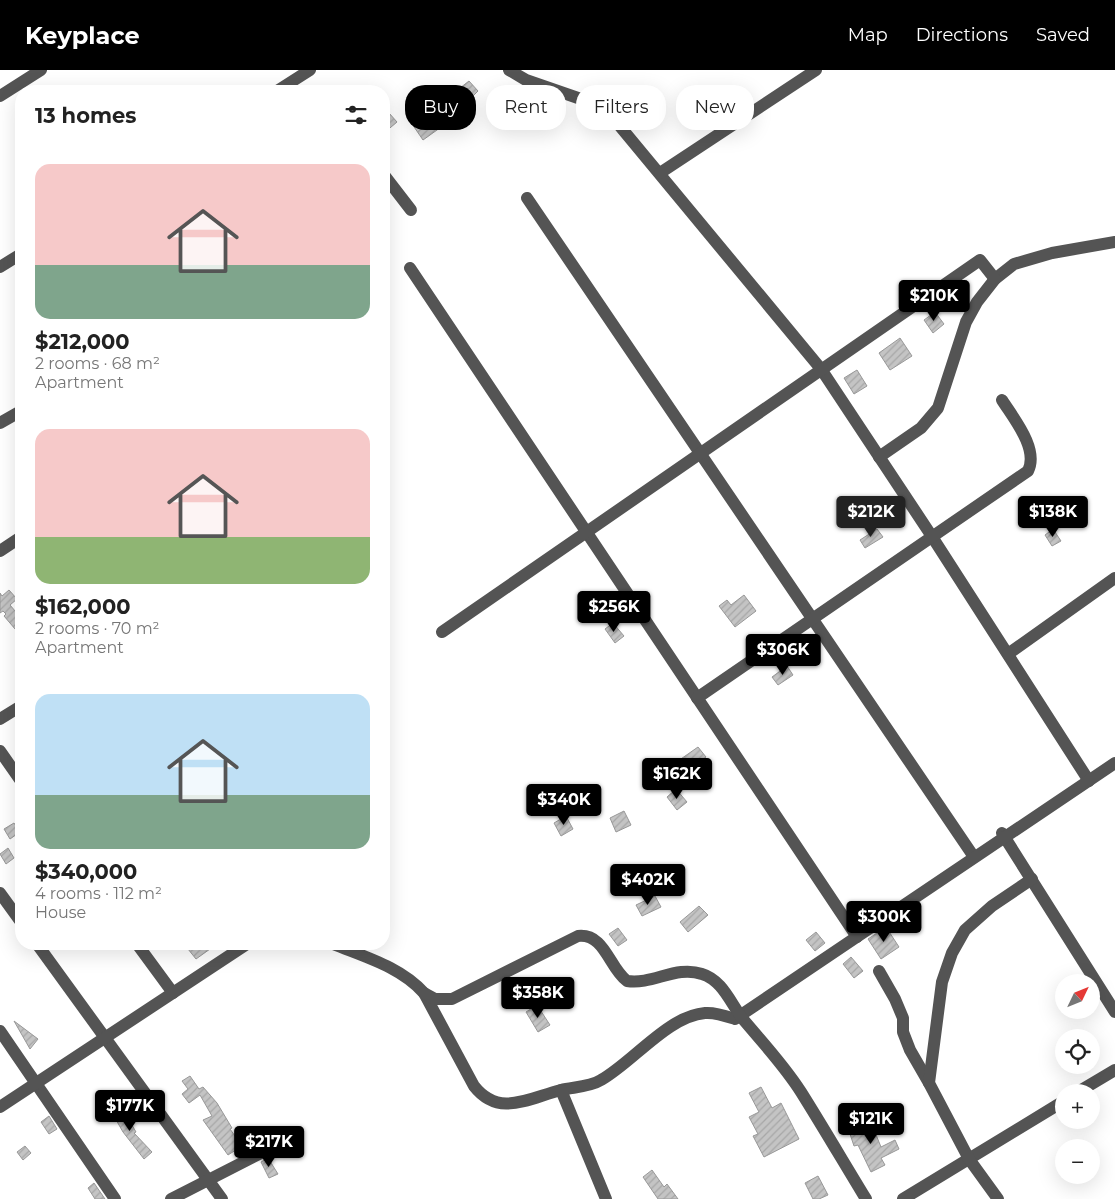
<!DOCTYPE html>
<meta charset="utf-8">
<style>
:root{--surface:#fff;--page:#f6f6f6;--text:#222;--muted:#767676;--accent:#000}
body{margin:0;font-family:Montserrat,sans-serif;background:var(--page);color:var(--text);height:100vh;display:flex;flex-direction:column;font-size:19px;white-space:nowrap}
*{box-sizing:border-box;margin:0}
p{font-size:16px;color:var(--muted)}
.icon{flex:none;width:28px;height:28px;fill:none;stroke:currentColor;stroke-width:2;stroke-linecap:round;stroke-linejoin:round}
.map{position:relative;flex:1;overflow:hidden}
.details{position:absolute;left:15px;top:15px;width:375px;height:865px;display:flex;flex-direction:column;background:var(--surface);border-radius:20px;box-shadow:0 5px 20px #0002}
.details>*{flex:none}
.top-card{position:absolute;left:405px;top:15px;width:475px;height:45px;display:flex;gap:10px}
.needle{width:32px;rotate:47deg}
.buttons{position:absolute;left:1055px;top:904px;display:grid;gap:10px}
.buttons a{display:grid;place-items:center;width:45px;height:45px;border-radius:50%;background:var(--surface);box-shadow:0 5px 20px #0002;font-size:25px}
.price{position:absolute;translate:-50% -42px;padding:0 11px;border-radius:5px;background:var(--accent);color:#fff;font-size:16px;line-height:32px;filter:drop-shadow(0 1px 2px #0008)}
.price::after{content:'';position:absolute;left:50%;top:30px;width:15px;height:11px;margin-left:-8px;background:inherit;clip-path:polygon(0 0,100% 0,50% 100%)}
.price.on{background:#222;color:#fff}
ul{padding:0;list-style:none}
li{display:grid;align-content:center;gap:10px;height:265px;padding:0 20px}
li span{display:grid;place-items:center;height:155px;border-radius:15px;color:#555}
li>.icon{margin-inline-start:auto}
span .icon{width:90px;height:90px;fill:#fffc;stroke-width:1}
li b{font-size:21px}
h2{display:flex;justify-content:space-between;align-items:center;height:60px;padding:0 20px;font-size:21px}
.pill{padding:0 18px;border-radius:20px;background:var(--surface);box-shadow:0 5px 20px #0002;font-size:18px;line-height:45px}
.pill.on{background:var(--accent);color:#fff}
header{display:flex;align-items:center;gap:30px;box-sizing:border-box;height:70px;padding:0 25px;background:var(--accent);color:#fff}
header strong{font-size:24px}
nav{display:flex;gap:28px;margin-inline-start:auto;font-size:18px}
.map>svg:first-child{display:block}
.building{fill:url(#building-hatch);stroke:#989898}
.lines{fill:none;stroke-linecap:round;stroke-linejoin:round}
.minor{stroke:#545454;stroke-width:12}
</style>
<header>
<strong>Keyplace</strong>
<nav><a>Map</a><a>Directions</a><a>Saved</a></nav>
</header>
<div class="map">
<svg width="1115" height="1129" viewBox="0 0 1115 1129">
<defs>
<pattern id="building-hatch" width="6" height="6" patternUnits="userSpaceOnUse" patternTransform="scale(1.25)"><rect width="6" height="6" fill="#c4c4c4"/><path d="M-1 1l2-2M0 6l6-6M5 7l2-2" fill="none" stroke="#a7a7a7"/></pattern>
</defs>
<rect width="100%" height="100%" fill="#fff"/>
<g class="building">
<polygon points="469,11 478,21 470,29 460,18"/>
<polygon points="433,39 437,46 445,41 451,50 423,70 410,51 419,45 421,48"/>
<polygon points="389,43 397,52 384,63 384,48"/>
<polygon points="935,242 944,254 933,263 924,250"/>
<polygon points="900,268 912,286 890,300 879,283"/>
<polygon points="857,300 867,316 854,324 844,308"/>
<polygon points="877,459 883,467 865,478 860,470"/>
<polygon points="1053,459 1061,471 1052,476 1045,465"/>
<polygon points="9,520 17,529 10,535 21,548 21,566 4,546 6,544 3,541 0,543 0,523 2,526"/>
<polygon points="744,525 756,541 735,557 719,536 727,530 731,535"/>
<polygon points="613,553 624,566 615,573 605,559"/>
<polygon points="787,596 793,605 778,615 772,607"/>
<polygon points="698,677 706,687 696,694 694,691 673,705 668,698"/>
<polygon points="676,719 687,732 677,740 667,727"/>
<polygon points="624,741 631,755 616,762 610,748"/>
<polygon points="566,746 573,759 561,766 554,753"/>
<polygon points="14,753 20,762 10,769 4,759"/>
<polygon points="8,778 14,788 6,794 0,784"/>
<polygon points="655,826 661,837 642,846 636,835"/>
<polygon points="699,836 708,845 688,862 680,852"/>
<polygon points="886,857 899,877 881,889 868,869"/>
<polygon points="618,858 627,870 618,876 609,864"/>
<polygon points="816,862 825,873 815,881 806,870"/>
<polygon points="195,874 217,874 196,889 188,879"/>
<polygon points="851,887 863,901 854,908 843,894"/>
<polygon points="537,935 550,955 538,962 526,942"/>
<polygon points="14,951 38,969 30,979"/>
<polygon points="190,1006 199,1019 203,1017 217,1033 232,1058 230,1059 242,1076 228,1085 203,1050 212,1046 200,1025 189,1033 182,1024 188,1019 182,1011"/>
<polygon points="761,1017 772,1038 781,1033 799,1069 764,1087 753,1066 758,1064 749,1047 759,1042 749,1023"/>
<polygon points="121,1036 136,1062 134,1063 152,1082 144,1089 123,1062 111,1041"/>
<polygon points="49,1046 57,1059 49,1064 41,1052"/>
<polygon points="870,1050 881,1077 895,1070 899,1079 881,1088 885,1095 871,1102 858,1075 854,1076 848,1058"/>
<polygon points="25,1076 31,1083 23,1090 17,1082"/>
<polygon points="268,1088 278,1104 269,1108 261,1092"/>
<polygon points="652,1100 664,1117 667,1114 678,1129 658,1129 643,1107"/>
<polygon points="818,1106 828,1125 819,1129 813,1129 805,1113"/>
<polygon points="94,1113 105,1129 95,1129 88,1118"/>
</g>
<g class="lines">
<g class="minor">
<polyline points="509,0 526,10 604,37 821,299 931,465 1089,711"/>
<polyline points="277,21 310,0"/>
<polyline points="0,26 41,0"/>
<polyline points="660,103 816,0"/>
<polyline points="384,105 411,140"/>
<polyline points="527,128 974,787"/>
<polyline points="0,197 21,184"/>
<polyline points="410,198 857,867"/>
<polyline points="0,353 21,341"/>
<polyline points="879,387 921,358 938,338 966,252 977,232 995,209 1014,194 1052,183 1115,172"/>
<polyline points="0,481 21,467"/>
<polyline points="442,562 980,190 995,209"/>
<polyline points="1008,584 1115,508"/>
<path d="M 697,628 L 1028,401 C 1039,379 1014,349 1002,330"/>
<polyline points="0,649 21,636"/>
<polyline points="0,681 21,711"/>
<polyline points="1002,763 1115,942"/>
<polyline points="0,823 21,852"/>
<polyline points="37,874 222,1129"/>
<polyline points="137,874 173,923"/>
<path d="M 333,874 C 365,887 401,897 424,923 L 474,1016 C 499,1048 529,1028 561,1020 C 573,1017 590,1017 601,1010 C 633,992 668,946 705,943 C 715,942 726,946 735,949 L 1115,693"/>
<polyline points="879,901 895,929 903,948 903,962 910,980 929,1013"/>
<path d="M 424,923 L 435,929 L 452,929 L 578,866 C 605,863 609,898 627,911 C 653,915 676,895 702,904 C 722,910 730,932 742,948 C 762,972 784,995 801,1022 C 823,1057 844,1093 866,1129"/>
<polyline points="0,961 115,1129"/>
<polyline points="561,1020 606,1129"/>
<polyline points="1078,1022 1115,1000"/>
<polyline points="0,1037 247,874"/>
<polyline points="171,1129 267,1080"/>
<polyline points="903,1129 1064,1031"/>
<polyline points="998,1129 969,1089 929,1013 942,912 952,883 965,860 992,836 1032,809"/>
</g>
</g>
</svg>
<div class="buttons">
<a><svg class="needle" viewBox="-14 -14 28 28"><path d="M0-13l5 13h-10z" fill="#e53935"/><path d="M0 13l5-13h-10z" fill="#767676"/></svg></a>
<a><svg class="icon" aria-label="locate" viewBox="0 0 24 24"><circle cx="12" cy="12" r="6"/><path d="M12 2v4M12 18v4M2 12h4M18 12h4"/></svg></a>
<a>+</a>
<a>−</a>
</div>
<b class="price" style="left:934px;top:252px">$210K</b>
<b class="price on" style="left:871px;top:468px">$212K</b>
<b class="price" style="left:1053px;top:468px">$138K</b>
<b class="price" style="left:614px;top:563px">$256K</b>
<b class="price" style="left:783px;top:606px">$306K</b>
<b class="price" style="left:677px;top:730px">$162K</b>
<b class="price" style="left:564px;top:756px">$340K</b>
<b class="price" style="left:648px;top:836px">$402K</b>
<b class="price" style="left:884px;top:873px">$300K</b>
<b class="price" style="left:538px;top:949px">$358K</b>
<b class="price" style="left:130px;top:1062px">$177K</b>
<b class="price" style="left:871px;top:1075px">$121K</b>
<b class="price" style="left:269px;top:1098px">$217K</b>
<div class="top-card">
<a class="pill on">Buy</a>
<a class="pill">Rent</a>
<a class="pill">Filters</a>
<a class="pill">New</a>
</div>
<section class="details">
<h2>13 homes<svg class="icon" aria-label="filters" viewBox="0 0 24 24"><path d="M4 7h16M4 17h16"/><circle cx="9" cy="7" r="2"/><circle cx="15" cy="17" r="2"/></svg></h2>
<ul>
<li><span style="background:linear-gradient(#f6c9c9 65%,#7fa58c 0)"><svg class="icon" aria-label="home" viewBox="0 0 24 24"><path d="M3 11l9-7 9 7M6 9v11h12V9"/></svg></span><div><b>$212,000</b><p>2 rooms · 68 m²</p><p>Apartment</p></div></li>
<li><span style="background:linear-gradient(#f6c9c9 70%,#8fb573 0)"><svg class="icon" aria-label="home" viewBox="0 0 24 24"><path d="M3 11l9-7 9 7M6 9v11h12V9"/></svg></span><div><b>$162,000</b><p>2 rooms · 70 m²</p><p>Apartment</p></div></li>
<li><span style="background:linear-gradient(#bfe0f5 65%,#7fa58c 0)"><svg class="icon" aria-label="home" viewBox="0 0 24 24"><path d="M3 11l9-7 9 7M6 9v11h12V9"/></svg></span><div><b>$340,000</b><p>4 rooms · 112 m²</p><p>House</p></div></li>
</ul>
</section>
</div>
